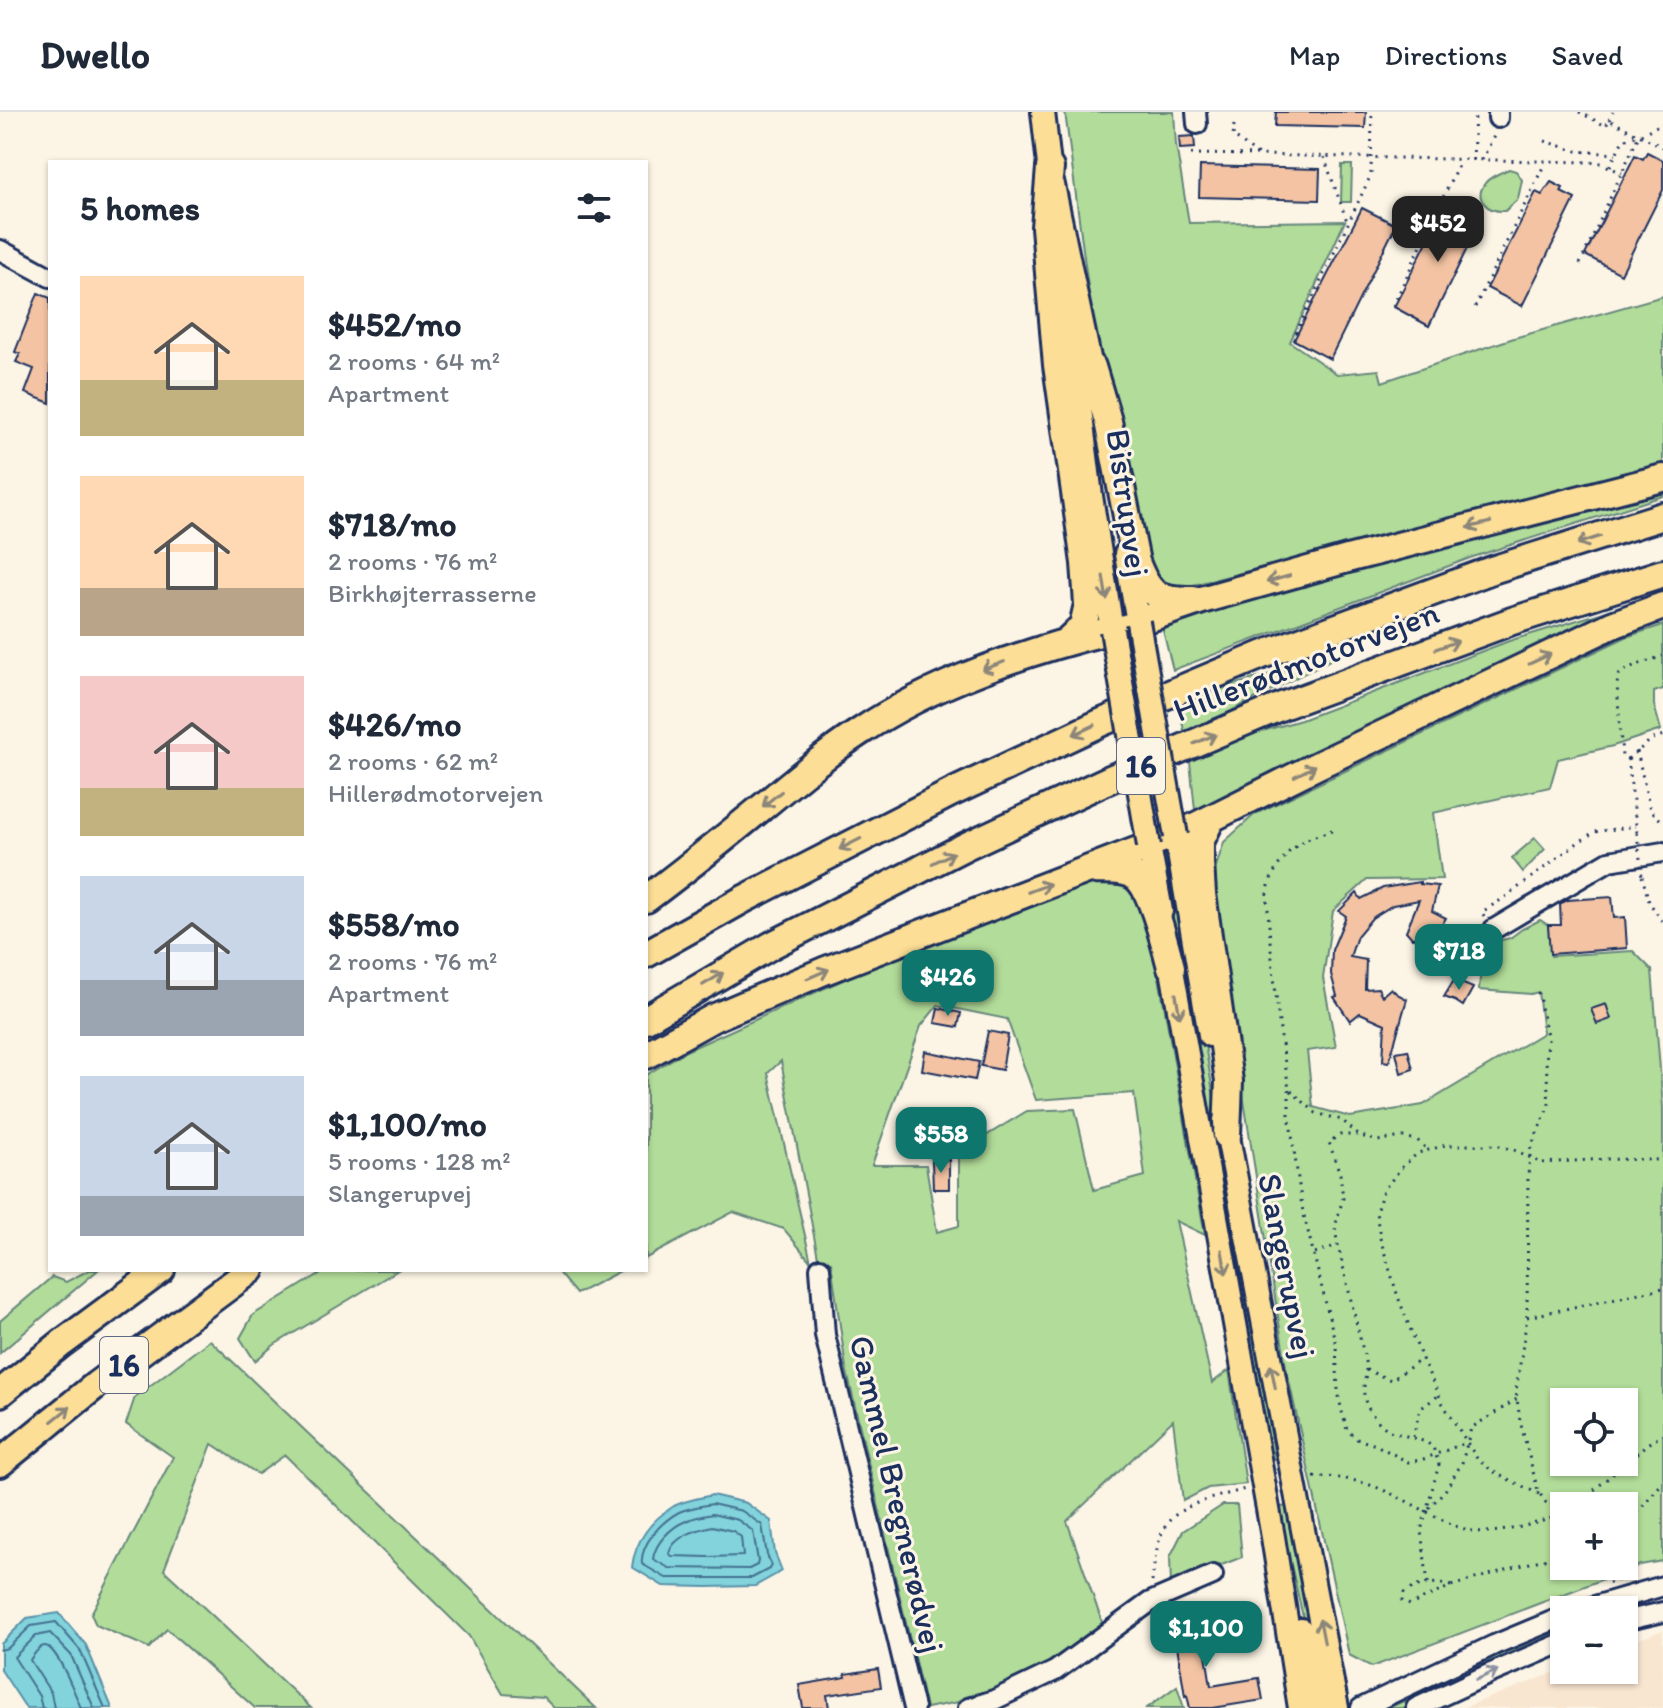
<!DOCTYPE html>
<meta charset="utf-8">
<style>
:root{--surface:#fff;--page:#f6f6f7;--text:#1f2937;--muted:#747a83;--line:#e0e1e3;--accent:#0f766e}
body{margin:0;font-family:Itim,sans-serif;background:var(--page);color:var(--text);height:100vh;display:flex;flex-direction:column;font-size:30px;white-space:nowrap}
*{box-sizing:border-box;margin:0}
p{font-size:26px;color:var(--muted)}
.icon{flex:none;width:44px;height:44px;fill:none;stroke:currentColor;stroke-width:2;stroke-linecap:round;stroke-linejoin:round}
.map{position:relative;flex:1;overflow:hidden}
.drawer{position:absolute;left:48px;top:48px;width:600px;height:1112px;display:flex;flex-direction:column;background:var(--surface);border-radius:0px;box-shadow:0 2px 6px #0004}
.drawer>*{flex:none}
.buttons{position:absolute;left:1550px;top:1276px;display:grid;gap:16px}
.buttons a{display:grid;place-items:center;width:88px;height:88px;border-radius:0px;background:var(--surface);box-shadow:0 2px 6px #0004;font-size:40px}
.price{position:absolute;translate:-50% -68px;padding:0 18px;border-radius:16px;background:var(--accent);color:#fff;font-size:26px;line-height:52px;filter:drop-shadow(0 2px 4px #0008)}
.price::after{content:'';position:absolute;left:50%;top:48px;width:24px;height:18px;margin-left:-12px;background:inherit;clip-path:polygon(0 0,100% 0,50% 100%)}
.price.current{background:#222;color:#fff}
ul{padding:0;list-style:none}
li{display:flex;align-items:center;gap:24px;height:200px;padding:0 32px}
li span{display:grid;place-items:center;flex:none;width:224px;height:160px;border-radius:0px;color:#555}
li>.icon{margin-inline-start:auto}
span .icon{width:96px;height:96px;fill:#fffc;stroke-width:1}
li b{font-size:34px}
h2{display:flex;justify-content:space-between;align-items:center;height:96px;padding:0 32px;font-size:34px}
header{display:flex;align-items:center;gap:48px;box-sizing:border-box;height:112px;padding:0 40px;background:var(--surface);border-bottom:2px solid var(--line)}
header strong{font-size:38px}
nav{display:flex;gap:44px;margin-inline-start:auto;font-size:28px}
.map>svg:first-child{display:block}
.built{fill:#f9e6d1}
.green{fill:#b2dc99;stroke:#66867c;stroke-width:2;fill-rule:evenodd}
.water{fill:#82d3db;stroke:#5991a9;stroke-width:2}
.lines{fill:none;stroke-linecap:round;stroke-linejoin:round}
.shore{stroke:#447190;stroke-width:2}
.building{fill:#f3c3a3;stroke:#1b2f5e;stroke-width:2}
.minor-casing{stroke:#1b2f5e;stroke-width:24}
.major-casing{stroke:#1b2f5e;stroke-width:28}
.highway-casing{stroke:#1b2f5e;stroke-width:32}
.path{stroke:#1b2f5e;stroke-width:3;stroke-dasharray:2 6;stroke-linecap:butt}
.minor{stroke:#fcf5e5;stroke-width:18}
.major{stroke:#fcde96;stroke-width:22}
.highway{stroke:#fcde96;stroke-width:26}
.major-bridge-casing{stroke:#1b2f5e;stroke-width:28;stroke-linecap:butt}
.path-bridge{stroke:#1b2f5e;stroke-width:3;stroke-dasharray:2 6;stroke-linecap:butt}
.major-bridge{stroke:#fcde96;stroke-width:22}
.oneway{stroke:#8c867a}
.oneway2{stroke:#8c92a2}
.labels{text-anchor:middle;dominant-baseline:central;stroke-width:6;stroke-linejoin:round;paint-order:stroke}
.shield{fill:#fcf5e5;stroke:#5e6a86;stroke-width:2}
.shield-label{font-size:32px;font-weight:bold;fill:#1b2f5e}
.street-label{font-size:34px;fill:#1b2f5e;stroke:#fcf5e5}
</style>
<header>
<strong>Dwello</strong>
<nav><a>Map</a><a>Directions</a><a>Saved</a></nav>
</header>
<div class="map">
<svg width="1663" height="1596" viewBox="0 0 1663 1596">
<rect width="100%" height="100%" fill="#fcf5e5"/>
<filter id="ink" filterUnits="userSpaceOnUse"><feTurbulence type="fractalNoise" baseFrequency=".0125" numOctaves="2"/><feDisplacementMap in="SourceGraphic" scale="16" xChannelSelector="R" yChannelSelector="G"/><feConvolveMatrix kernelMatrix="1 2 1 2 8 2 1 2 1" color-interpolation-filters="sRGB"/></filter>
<g filter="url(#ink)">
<polygon class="built" points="1663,1518 1663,1596 1462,1596 1564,1557 1564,1558 1624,1558 1624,1533"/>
<g class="green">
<polygon points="1065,0 1174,0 1176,33 1189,111 1345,109 1290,230 1337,262 1379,258 1382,270 1514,226 1663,184 1663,354 1177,477 1147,459 1092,206"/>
<polygon points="1342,53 1352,53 1351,90 1341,90"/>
<path d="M 1509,57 L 1516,59 L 1522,68 L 1518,87 L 1505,99 C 1488,100 1472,87 1486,70 C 1491,64 1502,60 1509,57 Z"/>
<polygon points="1663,376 1663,384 1470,446 1173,558 1161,511 1485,422"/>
<polygon points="1663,482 1215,696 1195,698 1189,640 1301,608 1509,529"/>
<path d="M 1663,513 L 1663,577 L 1654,580 L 1654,593 L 1661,618 L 1613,634 L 1558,647 L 1550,675 L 1433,701 L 1442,767 L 1367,768 L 1333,799 L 1323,866 L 1336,935 L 1307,939 L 1313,995 L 1350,1005 L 1423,993 L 1543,921 L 1538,880 L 1531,882 L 1479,878 L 1481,854 L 1480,838 L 1490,831 L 1510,826 L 1522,817 L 1540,808 L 1548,813 L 1551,844 L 1633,839 L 1652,858 L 1663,995 L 1663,1449 L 1640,1453 L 1372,1555 L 1349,1543 L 1286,1255 L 1210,773 L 1224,730 L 1255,702 L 1626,525 ZM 1564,1290 L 1624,1290 L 1624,1350 L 1564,1350 ZM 1564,1394 L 1624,1394 L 1624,1454 L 1564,1454 Z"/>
<polygon points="1349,538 1185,623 1178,590"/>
<polygon points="1535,726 1545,737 1523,760 1512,746"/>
<polygon points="1168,739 1203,921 1275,1346 1268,1347 1159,743 1162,740"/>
<path d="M 1094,769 L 1120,770 L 1146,792 L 1205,1123 L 1176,1109 L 1212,1271 L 1229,1258 L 1246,1372 L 1208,1376 L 1183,1389 L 1173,1308 L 1067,1409 L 1103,1513 L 1050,1555 L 986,1585 L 926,1596 L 846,1256 L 831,1150 L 820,1156 L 781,949 L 768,961 L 811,1150 L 784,1117 L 733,1100 L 646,1146 L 646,963 L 686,939 L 878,852 ZM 938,893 L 1007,907 L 1036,988 L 1134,981 L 1145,1064 L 1094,1078 L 1075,997 L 1027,999 L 959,1040 L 959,1114 L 937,1120 L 926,1053 L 872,1053 L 921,914 Z"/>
<polygon points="89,1158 98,1158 0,1241 0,1209 52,1165 66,1170"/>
<polygon points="326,1158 398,1158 274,1233 255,1249 240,1226 253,1203"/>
<polygon points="556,1158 622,1158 576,1182"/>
<polygon points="210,1228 596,1596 554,1596 543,1585 503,1582 469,1524 285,1343 258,1362 212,1332 164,1458 311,1596 255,1596 167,1517 149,1536 96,1513 91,1502 173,1345 126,1312 135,1285"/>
<polygon points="1223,1393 1237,1393 1242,1445 1171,1473 1170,1445 1183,1419"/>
<polygon points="1286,1394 1313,1522 1314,1553 1278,1396"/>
<polygon points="1564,1510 1564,1523 1405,1596 1388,1596 1428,1578 1472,1552"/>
<polygon points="1177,1574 1184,1596 1147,1596"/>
</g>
<g class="water">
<path d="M 712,1383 L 746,1391 L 771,1409 L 775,1441 L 782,1459 L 755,1474 L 706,1475 L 663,1474 L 632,1455 C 635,1429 651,1408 674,1394 C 685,1388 700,1386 712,1383 Z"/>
<polygon points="59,1501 86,1533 112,1596 26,1596 1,1558 1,1532 27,1506"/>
</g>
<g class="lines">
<g class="shore">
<path d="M 712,1392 L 742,1399 L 762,1413 L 767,1443 L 771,1453 L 769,1457 L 752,1466 L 666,1466 L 642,1452 C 640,1432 662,1409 679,1400 C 689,1396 702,1394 712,1392 Z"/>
<path d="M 712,1402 L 738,1408 L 753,1419 L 758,1449 L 757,1453 L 749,1457 L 669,1456 L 653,1447 C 655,1431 671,1415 686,1409 C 694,1405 704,1404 712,1402 Z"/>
<path d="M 712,1414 L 733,1419 L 741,1425 L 743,1444 L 707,1445 L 672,1444 L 669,1442 C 672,1425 696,1418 712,1414 Z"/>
<polyline points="0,1538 8,1536 31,1514 56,1510 80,1538 105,1596"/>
<polyline points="42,1596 39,1584 14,1545 36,1524 50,1521 71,1543 94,1596"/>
<path d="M 54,1596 L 51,1581 L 30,1548 C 33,1544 38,1535 44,1534 C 57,1532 76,1585 81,1596"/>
</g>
</g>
<g class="building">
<polygon points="1276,0 1366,0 1365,16 1275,14"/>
<polygon points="1194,24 1195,36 1180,37 1179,25"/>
<polygon points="1647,40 1663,48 1663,78 1621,162 1585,143 1635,43 1643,47"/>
<polygon points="1200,54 1320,57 1319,88 1199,85"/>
<polygon points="1551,70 1563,76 1561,80 1575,87 1522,194 1487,176 1536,80 1542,83"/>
<polygon points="1454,92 1482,106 1429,214 1394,195 1444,96 1451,100"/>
<polygon points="1362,96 1396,113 1330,247 1294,228"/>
<polygon points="38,181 50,186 50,291 25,281 34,257 16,250 20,242 15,240"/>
<polygon points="1420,770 1420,772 1438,774 1432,799 1446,806 1438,819 1425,813 1420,825 1412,826 1406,819 1419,788 1393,793 1372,806 1357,824 1350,845 1366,848 1365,877 1378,876 1382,884 1391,876 1397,882 1407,887 1389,950 1383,949 1385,912 1360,901 1350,909 1334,885 1337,884 1331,862 1332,838 1346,804 1339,799 1357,781 1361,787 1383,776"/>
<polygon points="1612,785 1614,806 1625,805 1627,836 1550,842 1548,813 1561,813 1560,792 1567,788"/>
<polygon points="1471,814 1482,835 1462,842 1452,824"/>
<polygon points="1456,865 1463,872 1473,876 1463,894 1455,889 1444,885"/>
<polygon points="1606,892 1611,907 1597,912 1591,897"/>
<polygon points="938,896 961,901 958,915 935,911"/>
<polygon points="988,919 1008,923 1002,958 981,954"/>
<polygon points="1408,938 1413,957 1401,961 1396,940"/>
<polygon points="925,939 979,950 975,968 922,958"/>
<polygon points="949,1048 949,1077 933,1077 932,1049"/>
<polygon points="1199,1498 1211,1574 1259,1566 1263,1588 1213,1596 1190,1596 1187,1583 1185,1584 1172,1502"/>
<polygon points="878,1557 881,1575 827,1583 829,1596 803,1596 799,1573 846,1565 845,1562"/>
</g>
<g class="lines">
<defs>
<g id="minor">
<polyline points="1196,0 1197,12"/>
<polyline points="1498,6 1498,0"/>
<polyline points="0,138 50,165"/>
<polyline points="1494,817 1609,749 1663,740"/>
<polyline points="820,1156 825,1223 914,1596"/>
<polyline points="1581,1498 1663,1474"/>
<polyline points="1624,1509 1663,1500"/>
<polyline points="968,1596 994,1588 1055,1559 1150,1490 1213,1463"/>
<polyline points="1361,1596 1494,1533 1564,1504"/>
<polyline points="1416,1596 1489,1562 1564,1530"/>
</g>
<g id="major">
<polyline points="1043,0 1051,71"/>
<polyline points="1053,73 1094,270"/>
<polyline points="1057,113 1091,384 1112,518 1138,510 1126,442"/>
<polyline points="1161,799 1149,734 1176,724 1210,923"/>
<polyline points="1169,841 1273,1425 1300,1596"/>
<polyline points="1225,1009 1337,1596"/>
<polyline points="1301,1518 1318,1596"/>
</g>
<g id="highway">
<polyline points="1050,56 1045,115 1057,253 1085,451 1088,492 1083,514 1067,529"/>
<path d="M 1092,255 L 1108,309 L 1136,450 C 1149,484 1157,488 1193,488"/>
<polyline points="1138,510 1205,487 1351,446 1663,366"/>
<polyline points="1211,707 1200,730 1200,751 1202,782 1229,969 1227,1023"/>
<polyline points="1176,724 1316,654 1612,513 1663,494"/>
<path d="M 1096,758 C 1108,759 1123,757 1133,763 C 1152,773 1165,834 1171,855"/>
<path d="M 646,787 C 687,757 727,724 766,692 C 796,667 826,642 858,621 C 934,570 1024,540 1112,518"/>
<polyline points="646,842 744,787 951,681 1100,611 1262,543 1492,458 1663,404"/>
<polyline points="646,907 772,833 966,734 1110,667 1282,594 1512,509 1663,461"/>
<polyline points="646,943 713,906 824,859 1149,734"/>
<polyline points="0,1281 62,1231 161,1158"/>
<polyline points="0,1351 96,1273 251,1158"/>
</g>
</defs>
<use href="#minor" class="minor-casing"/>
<use href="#major" class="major-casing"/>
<use href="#highway" class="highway-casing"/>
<g class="path">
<polyline points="1579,0 1606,14 1609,8 1663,35"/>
<polyline points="1609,8 1613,0"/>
<polyline points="1234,13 1233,24 1258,43 1587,50 1601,51 1622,61"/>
<polyline points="1545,29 1577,39 1616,42"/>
<polyline points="1191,42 1258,43"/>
<polyline points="1324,45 1348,112"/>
<polyline points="1473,48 1475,0"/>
<polyline points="1482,48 1495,22"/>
<polyline points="1610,54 1623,28 1639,23 1663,11"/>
<polyline points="1580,152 1639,23"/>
<polyline points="1393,194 1460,49"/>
<polyline points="1475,195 1545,51"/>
<polyline points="1296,221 1371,63 1372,0"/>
<polyline points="1637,639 1650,698 1663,710"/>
<polyline points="1628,647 1622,645 1617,572 1619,563 1628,556 1663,544"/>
<polyline points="1628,647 1637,721"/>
<polyline points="1628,647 1651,628 1663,623"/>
<polyline points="1332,718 1304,728 1289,740 1277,755 1271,767 1267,781 1270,829 1280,919 1289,977 1316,1001 1342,1008 1358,1023"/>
<polyline points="1642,764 1649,790 1663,810"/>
<polyline points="1484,804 1482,800 1507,784 1573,734 1594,720 1636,714"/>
<polyline points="1538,880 1548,928 1546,949 1549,993 1531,1035 1528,1063 1527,1205 1516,1279 1520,1309 1538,1379 1546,1391 1564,1399"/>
<polyline points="1289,977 1289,1002 1302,1095 1336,1233 1338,1278 1341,1296 1347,1318 1357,1327 1376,1333 1408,1350 1421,1348 1465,1331"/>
<polyline points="1315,1141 1338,1133"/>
<polyline points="1527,1205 1663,1176"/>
<polyline points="1366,1258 1391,1268 1422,1247"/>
<polyline points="1413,1325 1420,1297 1439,1283"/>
<path d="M 1314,1365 C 1362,1364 1387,1379 1429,1401 C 1442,1407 1454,1415 1468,1418 C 1496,1425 1537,1411 1564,1402"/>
<polyline points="1539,1382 1497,1362 1478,1348 1443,1292 1422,1247 1398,1185 1380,1126 1376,1100 1383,1079 1401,1056 1418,1041 1446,1033 1496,1033 1517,1039 1541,1051 1605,1047 1663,1048"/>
<polyline points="1576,1394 1647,1332 1663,1323"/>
<polyline points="1429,1396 1446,1377 1462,1351 1471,1316 1517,1287"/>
<polyline points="1624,1409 1639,1398 1663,1370"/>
<path d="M 1152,1470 C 1154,1452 1157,1423 1169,1409 C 1187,1389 1220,1385 1245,1377"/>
<path d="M 1428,1471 L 1421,1419 L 1439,1352 L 1433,1335 L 1426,1330 L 1390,1319 C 1378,1311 1365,1297 1364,1282 C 1363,1276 1365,1269 1366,1262 C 1366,1255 1365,1249 1364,1243 L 1337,1129 L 1335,1115 L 1343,1086 L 1340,1062 L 1329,1030 L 1340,1023 L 1358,1023 L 1377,1029 L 1403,1025 L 1417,1028 L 1428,1038"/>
<polyline points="1609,1471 1628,1465"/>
<path d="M 1451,1474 C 1434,1469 1419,1471 1404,1481 L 1402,1489 L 1410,1493 L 1451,1474 L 1564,1441"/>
</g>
<use href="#minor" class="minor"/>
<use href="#major" class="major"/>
<use href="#highway" class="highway"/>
<defs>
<g id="major-bridge">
<polyline points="1138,510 1176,724"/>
<polyline points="1112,518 1149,734"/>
</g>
</defs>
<use href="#major-bridge" class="major-bridge-casing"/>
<polyline class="path-bridge" points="1637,721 1642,764"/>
<use href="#major-bridge" class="major-bridge"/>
</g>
<defs><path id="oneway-shaft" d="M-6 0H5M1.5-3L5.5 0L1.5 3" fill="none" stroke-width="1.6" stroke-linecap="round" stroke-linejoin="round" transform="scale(2)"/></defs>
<g class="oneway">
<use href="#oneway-shaft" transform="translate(1479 413) rotate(166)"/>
<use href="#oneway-shaft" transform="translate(1589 428) rotate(162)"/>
<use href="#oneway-shaft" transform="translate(1278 467) rotate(164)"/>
<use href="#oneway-shaft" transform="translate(1105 476) rotate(81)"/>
<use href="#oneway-shaft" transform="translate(1447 533) rotate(-20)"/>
<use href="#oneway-shaft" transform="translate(1540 547) rotate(-25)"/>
<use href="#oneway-shaft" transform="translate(993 554) rotate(159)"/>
<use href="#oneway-shaft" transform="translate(1084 618) rotate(155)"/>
<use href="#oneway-shaft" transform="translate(1205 627) rotate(-23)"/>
<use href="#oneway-shaft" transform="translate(1305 659) rotate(-27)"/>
<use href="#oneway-shaft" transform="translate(772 687) rotate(141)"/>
<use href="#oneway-shaft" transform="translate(850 732) rotate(153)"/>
<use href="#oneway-shaft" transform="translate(943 746) rotate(-27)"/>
<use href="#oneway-shaft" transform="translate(1039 776) rotate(-21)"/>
<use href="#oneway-shaft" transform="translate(818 862) rotate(-23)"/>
<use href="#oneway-shaft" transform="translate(713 867) rotate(-31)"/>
<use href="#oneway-shaft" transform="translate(1178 894) rotate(80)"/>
<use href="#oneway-shaft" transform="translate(1224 1150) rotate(80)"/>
<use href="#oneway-shaft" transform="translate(1273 1264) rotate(-101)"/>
<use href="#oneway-shaft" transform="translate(61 1302) rotate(-39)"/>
<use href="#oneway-shaft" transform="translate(1322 1519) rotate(-101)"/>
</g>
<use class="oneway2" href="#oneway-shaft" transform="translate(1487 1563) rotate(-24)"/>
</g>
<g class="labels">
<g class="shield">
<rect x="1117" y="626" width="48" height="56" rx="6"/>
<rect x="100" y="1225" width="48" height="56" rx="6"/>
</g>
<g class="shield-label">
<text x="1141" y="654">16</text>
<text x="124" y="1253">16</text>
</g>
<g class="street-label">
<text transform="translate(1128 391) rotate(82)">Bistrupvej</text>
<text transform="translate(1306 549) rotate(-21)">Hillerødmotorvejen</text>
<text transform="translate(1287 1154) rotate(79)">Slangerupvej</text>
<text transform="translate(897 1382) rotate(77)">Gammel Bregnerødvej</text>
</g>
</g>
</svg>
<div class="buttons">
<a><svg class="icon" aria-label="locate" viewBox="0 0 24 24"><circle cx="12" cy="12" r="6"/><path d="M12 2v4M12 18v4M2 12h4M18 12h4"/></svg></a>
<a>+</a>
<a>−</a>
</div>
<b class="price current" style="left:1438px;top:152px">$452</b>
<b class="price" style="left:1459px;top:880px">$718</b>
<b class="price" style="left:948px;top:906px">$426</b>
<b class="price" style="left:941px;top:1063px">$558</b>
<b class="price" style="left:1206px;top:1557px">$1,100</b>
<section class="drawer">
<h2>5 homes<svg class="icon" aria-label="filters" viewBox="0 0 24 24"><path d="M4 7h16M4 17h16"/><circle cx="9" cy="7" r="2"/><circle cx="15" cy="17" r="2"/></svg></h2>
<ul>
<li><span style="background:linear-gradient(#ffd9b3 65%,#c2b280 0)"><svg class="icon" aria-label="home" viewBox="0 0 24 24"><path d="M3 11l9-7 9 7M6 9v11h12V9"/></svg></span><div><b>$452/mo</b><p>2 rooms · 64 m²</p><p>Apartment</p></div></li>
<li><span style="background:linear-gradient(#ffd9b3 70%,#b9a48a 0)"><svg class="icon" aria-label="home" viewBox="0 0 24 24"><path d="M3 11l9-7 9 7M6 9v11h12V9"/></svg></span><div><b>$718/mo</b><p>2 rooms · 76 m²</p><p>Birkhøjterrasserne</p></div></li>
<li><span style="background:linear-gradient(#f6c9c9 70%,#c2b280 0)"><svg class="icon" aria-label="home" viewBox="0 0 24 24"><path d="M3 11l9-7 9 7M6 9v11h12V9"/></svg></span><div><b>$426/mo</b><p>2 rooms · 62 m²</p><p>Hillerødmotorvejen</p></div></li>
<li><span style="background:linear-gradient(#c9d6e8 65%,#9aa5b1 0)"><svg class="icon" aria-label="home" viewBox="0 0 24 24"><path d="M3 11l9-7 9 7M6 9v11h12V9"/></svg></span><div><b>$558/mo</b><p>2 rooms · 76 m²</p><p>Apartment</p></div></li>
<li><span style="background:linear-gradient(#c9d6e8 75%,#9aa5b1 0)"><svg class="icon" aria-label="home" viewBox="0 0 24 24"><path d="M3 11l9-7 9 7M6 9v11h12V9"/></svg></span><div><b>$1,100/mo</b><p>5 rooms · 128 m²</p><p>Slangerupvej</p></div></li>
</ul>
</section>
</div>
